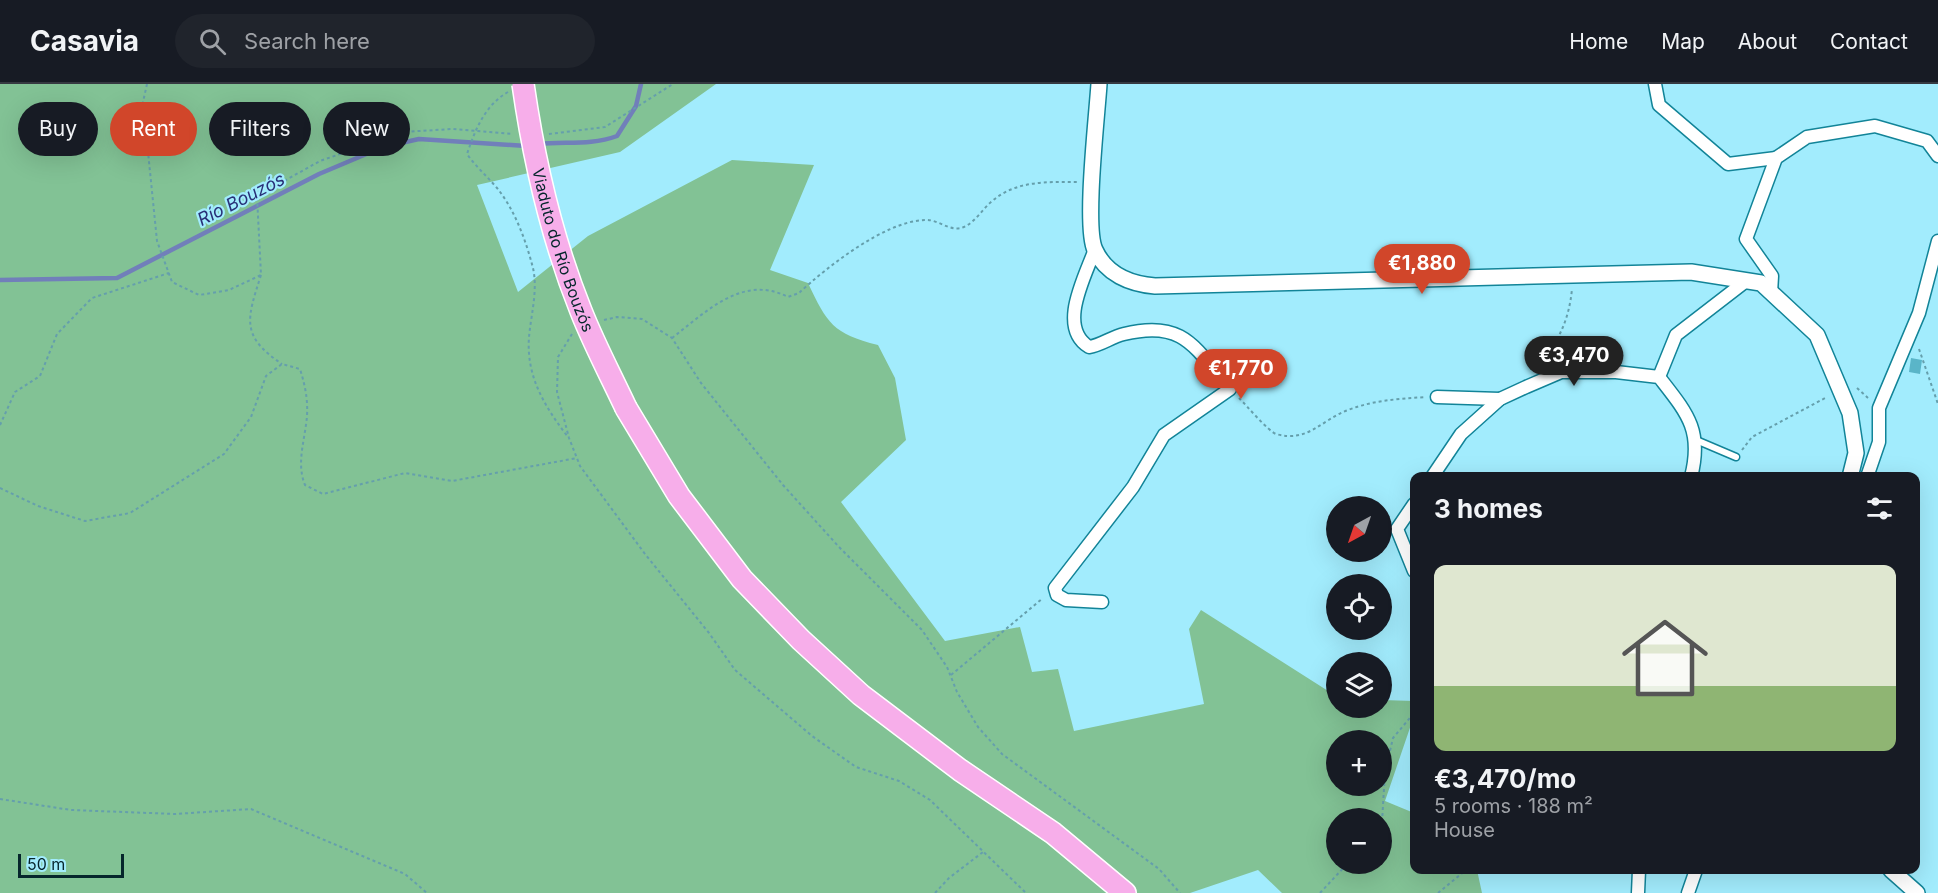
<!DOCTYPE html>
<meta charset="utf-8">
<style>
:root{--surface:#171b24;--page:#20242c;--text:#f1f3f6;--muted:#9ea1a6;--line:#363941;--accent:#d1462a}
body{margin:0;font-family:Inter,sans-serif;background:var(--page);color:var(--text);height:100vh;display:flex;flex-direction:column;font-size:22px;white-space:nowrap}
*{box-sizing:border-box;margin:0}
p{font-size:20px;color:var(--muted)}
.icon{flex:none;width:33px;height:33px;fill:none;stroke:currentColor;stroke-width:2;stroke-linecap:round;stroke-linejoin:round}
.map{position:relative;flex:1;overflow:hidden}
.drawer{position:absolute;left:1410px;top:388px;width:510px;height:402px;display:flex;flex-direction:column;background:var(--surface);border-radius:12px;box-shadow:0 6px 24px #0002}
.drawer>*{flex:none}
.top-card{position:absolute;left:18px;top:18px;width:570px;height:54px;display:flex;gap:12px}
.needle{width:39px;rotate:220deg}
.buttons{position:absolute;left:1326px;top:412px;display:grid;gap:12px}
.buttons a{display:grid;place-items:center;width:66px;height:66px;border-radius:50%;background:var(--surface);box-shadow:0 6px 24px #0002;font-size:30px}
.scale{position:absolute;left:18px;bottom:15px;width:106px;box-sizing:border-box;padding-left:6px;border:3px solid #06262c;border-top:0;font-size:16px;line-height:21px;white-space:nowrap;color:#06262c;-webkit-text-stroke:4px #a2ecfd;paint-order:stroke}
.price{position:absolute;translate:-50% -51px;padding:0 14px;border-radius:21px;background:var(--accent);color:#fff;font-size:20px;line-height:39px;filter:drop-shadow(0 2px 3px #0008)}
.price::after{content:'';position:absolute;left:50%;top:36px;width:18px;height:14px;margin-left:-9px;background:inherit;clip-path:polygon(0 0,100% 0,50% 100%)}
.price.on{background:#222;color:#fff}
ul{padding:0;list-style:none}
li{display:grid;align-content:center;gap:12px;height:318px;padding:0 24px}
li span{display:grid;place-items:center;height:186px;border-radius:12px;color:#555}
li>.icon{margin-inline-start:auto}
span .icon{width:108px;height:108px;fill:#fffc;stroke-width:1}
li b{font-size:26px}
h2{display:flex;justify-content:space-between;align-items:center;height:72px;padding:0 24px;font-size:26px}
.pill{padding:0 21px;border-radius:27px;background:var(--surface);box-shadow:0 6px 24px #0002;font-size:21px;line-height:54px}
.pill.on{background:var(--accent);color:#fff}
header{display:flex;align-items:center;gap:36px;box-sizing:border-box;height:84px;padding:0 30px;background:var(--surface);border-bottom:2px solid var(--line)}
header strong{font-size:28px}
nav{display:flex;gap:33px;margin-inline-start:auto;font-size:21px}
.search{width:420px;height:54px;background:var(--page);display:flex;align-items:center;gap:15px;box-sizing:border-box;padding:0 21px;border-radius:33px;color:var(--muted);font-size:22px}
.map>svg:first-child{display:block}
.forest{fill:#82c295;fill-rule:evenodd}
.lines{fill:none;stroke-linecap:round;stroke-linejoin:round}
.stream{stroke:#717fba;stroke-width:4.5}
.building{fill:#5ab5c8}
.service-casing{stroke:#128498;stroke-width:9}
.minor-casing{stroke:#128498;stroke-width:15}
.tertiary-casing{stroke:#128498;stroke-width:18}
.trunk-casing{stroke:#fff;stroke-width:24}
.path{stroke:#659fac;stroke-width:2;stroke-dasharray:3 3;stroke-linecap:butt}
.service{stroke:#fff;stroke-width:6}
.minor{stroke:#fff;stroke-width:12}
.tertiary{stroke:#fff;stroke-width:15}
.trunk{stroke:#f7aeea;stroke-width:21}
.trunk-bridge-casing{stroke:#fff;stroke-width:24;stroke-linecap:butt}
.trunk-bridge{stroke:#f7aeea;stroke-width:21}
.labels{text-anchor:middle;dominant-baseline:central;stroke-width:4.5;stroke-linejoin:round;paint-order:stroke}
.street-label{font-size:16px;fill:#06262c;stroke:#a2ecfd}
.water-label{font-size:18px;font-style:italic;fill:#283077;stroke:#a2ecfd}
</style>
<header>
<strong>Casavia</strong>
<div class="search"><svg class="icon" aria-label="search" viewBox="0 0 24 24"><circle cx="10" cy="10" r="6"/><path d="M15 15l6 6"/></svg>Search here</div>
<nav><a>Home</a><a>Map</a><a>About</a><a>Contact</a></nav>
</header>
<div class="map">
<svg width="1938" height="809" viewBox="0 0 1938 809">
<rect width="100%" height="100%" fill="#a2ecfd"/>
<path class="forest" d="M 0,0 L 716,0 L 620,68 L 477,101 L 518,208 L 588,152 L 732,76 L 814,81 L 770,186 L 808,199 C 827,239 833,250 878,261 L 895,294 L 906,356 L 841,418 L 945,557 L 1020,543 L 1032,588 L 1058,585 L 1074,647 L 1204,620 L 1189,545 L 1201,526 L 1336,612 L 1336,624 L 1382,624 L 1382,616 L 1414,617 L 1414,632 L 1385,717 L 1414,729 L 1414,786 L 1477,786 L 1482,809 L 1282,809 L 1258,786 L 1190,809 L 0,809 ZM 1336,657 L 1382,657 L 1382,702 L 1336,702 ZM 1336,735 L 1382,735 L 1382,780 L 1336,780 Z"/>
<g class="lines">
<g class="stream">
<path d="M 538,60 C 565,57 590,62 617,52 L 636,22 L 641,0"/>
<polyline points="0,196 117,194 319,90 383,63 419,55 526,62"/>
</g>
</g>
<polygon class="building" points="1911,274 1922,276 1920,290 1909,288"/>
<g class="lines">
<defs>
<polyline id="service" points="1696,356 1736,373"/>
<g id="minor">
<polyline points="1655,0 1659,21 1728,80 1776,74"/>
<path d="M 1095,165 C 1085,193 1057,243 1089,263 C 1102,261 1111,253 1124,250 C 1184,235 1195,264 1230,305 L 1164,351 L 1133,403 L 1055,504 L 1057,511 L 1066,516 L 1102,518"/>
<polyline points="1771,209 1772,192 1746,155 1776,74 1807,53 1875,42 1927,57 1938,72"/>
<polyline points="1659,293 1676,251 1746,197"/>
<polyline points="1437,313 1500,315"/>
<path d="M 1432,393 L 1461,350 L 1500,315 L 1526,303 L 1561,288 L 1616,288 L 1659,293 C 1687,329 1703,346 1691,393"/>
<polyline points="1867,393 1879,358 1879,324 1919,229 1938,157"/>
<polyline points="1414,420 1397,445 1414,487"/>
<polyline points="1638,809 1639,786"/>
<polyline points="1688,809 1696,786"/>
</g>
<g id="tertiary">
<path d="M 1099,0 C 1097,32 1084,143 1095,166 C 1106,190 1130,200 1155,202 L 1691,188 L 1761,199 L 1817,251 L 1850,329 L 1856,369 L 1850,393"/>
<polyline points="1891,786 1917,809"/>
</g>
<polyline id="trunk" points="626,324 679,412 742,495 801,556 861,611 960,686 1053,749 1125,809"/>
</defs>
<use href="#service" class="service-casing"/>
<use href="#minor" class="minor-casing"/>
<use href="#tertiary" class="tertiary-casing"/>
<use href="#trunk" class="trunk-casing"/>
<g class="path">
<polyline points="147,0 143,18 157,157 172,198 199,211 229,206 261,191 257,112 320,77 354,65 387,49 452,45 513,50"/>
<path d="M 508,8 C 485,21 475,46 467,70 C 476,83 487,92 497,104 C 515,126 526,157 533,184 C 538,206 531,231 529,253 C 526,293 545,323 568,353"/>
<polyline points="549,50 605,43 673,0"/>
<path d="M 261,191 C 247,235 240,252 282,280"/>
<polyline points="604,236 617,233 642,235 672,254 701,299 783,401 839,463 922,546 947,583 957,608 978,643 1002,670 1159,785 1180,809"/>
<polyline points="572,250 558,273 557,308 569,354 580,382 645,470 709,549 735,586 812,652 856,683 899,697 930,716 1026,809"/>
<path d="M 672,254 C 707,227 743,190 788,213 L 799,209 C 827,183 885,137 925,136 C 939,135 950,149 964,143 C 975,138 982,126 991,118 C 1016,96 1047,98 1078,98"/>
<polyline points="1919,265 1938,320"/>
<path d="M 1541,281 C 1559,255 1569,236 1572,205"/>
<polyline points="1857,304 1868,314"/>
<path d="M 1239,314 C 1247,322 1268,347 1276,350 C 1308,359 1321,336 1348,326 C 1374,316 1398,315 1426,313"/>
<polyline points="0,341 15,308 40,292 57,250 92,214 169,189"/>
<polyline points="1742,366 1752,353 1827,313"/>
<path d="M 0,404 L 38,422 L 85,437 L 130,429 L 224,370 L 251,333 L 266,292 L 282,280 L 300,285 C 305,301 308,315 307,332 C 305,356 296,379 305,401 L 323,410 L 405,389 L 452,397 L 577,374"/>
<polyline points="951,591 1043,514"/>
<polyline points="0,715 71,726 175,730 251,725 405,790 427,809"/>
<polyline points="1382,738 1385,688 1393,654 1414,629"/>
<polyline points="935,809 949,794 983,768"/>
<polyline points="1320,809 1347,780"/>
<polyline points="1438,809 1466,786"/>
</g>
<use href="#service" class="service"/>
<use href="#minor" class="minor"/>
<use href="#tertiary" class="tertiary"/>
<use href="#trunk" class="trunk"/>
<defs>
<g id="trunk-bridge">
<path id="s1" d="M 523,0 C 534,77 552,155 581,227 C 594,260 611,292 626,324"/>
</g>
</defs>
<use href="#trunk-bridge" class="trunk-bridge-casing"/>
<use href="#trunk-bridge" class="trunk-bridge"/>
</g>
<g class="labels">
<g class="street-label">
<text stroke="none"><textPath href="#s1" startOffset="171">Viaduto do Río Bouzós</textPath></text>
</g>
<g class="water-label">
<text transform="translate(241 115) rotate(-27)">Río Bouzós</text>
</g>
</g>
</svg>
<div class="buttons">
<a><svg class="needle" viewBox="-14 -14 28 28"><path d="M0-13l5 13h-10z" fill="#e53935"/><path d="M0 13l5-13h-10z" fill="#9ea1a6"/></svg></a>
<a><svg class="icon" aria-label="locate" viewBox="0 0 24 24"><circle cx="12" cy="12" r="6"/><path d="M12 2v4M12 18v4M2 12h4M18 12h4"/></svg></a>
<a><svg class="icon" aria-label="layers" viewBox="0 0 24 24"><path d="M12 4l9 5-9 5-9-5zM3 14l9 5 9-5"/></svg></a>
<a>+</a>
<a>−</a>
</div>
<div class="scale">50 m</div>
<b class="price" style="left:1422px;top:211px">€1,880</b>
<b class="price on" style="left:1574px;top:303px">€3,470</b>
<b class="price" style="left:1241px;top:316px">€1,770</b>
<div class="top-card">
<a class="pill">Buy</a>
<a class="pill on">Rent</a>
<a class="pill">Filters</a>
<a class="pill">New</a>
</div>
<section class="drawer">
<h2>3 homes<svg class="icon" aria-label="filters" viewBox="0 0 24 24"><path d="M4 7h16M4 17h16"/><circle cx="9" cy="7" r="2"/><circle cx="15" cy="17" r="2"/></svg></h2>
<ul>
<li><span style="background:linear-gradient(#dfe7d0 65%,#8fb573 0)"><svg class="icon" aria-label="home" viewBox="0 0 24 24"><path d="M3 11l9-7 9 7M6 9v11h12V9"/></svg></span><div><b>€3,470/mo</b><p>5 rooms · 188 m²</p><p>House</p></div></li>
</ul>
</section>
</div>
